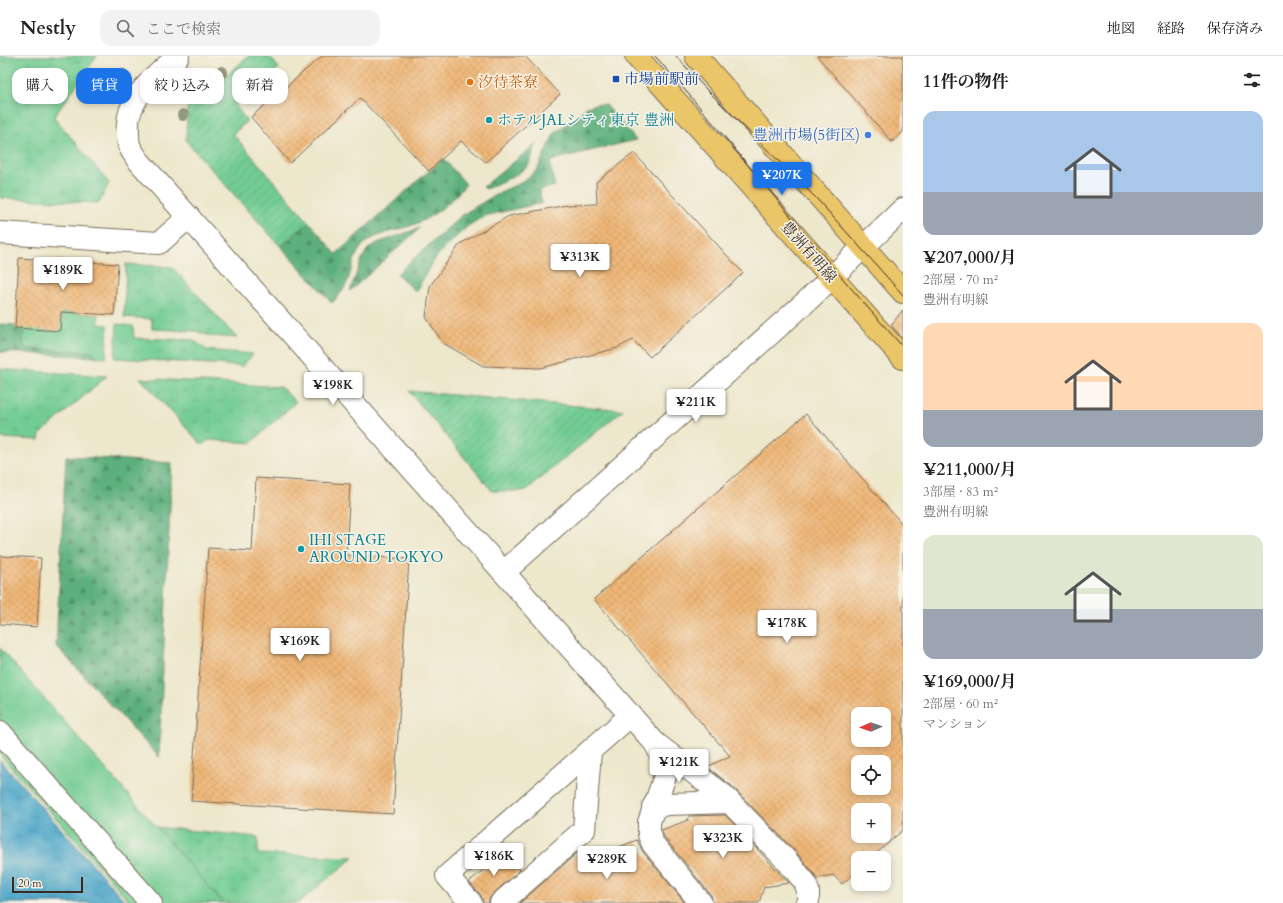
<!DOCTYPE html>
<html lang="ja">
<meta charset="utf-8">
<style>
:root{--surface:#fff;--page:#f2f2f2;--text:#222;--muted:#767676;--line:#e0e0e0;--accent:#1a73e8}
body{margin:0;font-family:Cardo,"Noto Serif JP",serif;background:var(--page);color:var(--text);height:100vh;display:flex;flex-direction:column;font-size:15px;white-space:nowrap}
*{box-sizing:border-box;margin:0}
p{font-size:13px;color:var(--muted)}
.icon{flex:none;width:22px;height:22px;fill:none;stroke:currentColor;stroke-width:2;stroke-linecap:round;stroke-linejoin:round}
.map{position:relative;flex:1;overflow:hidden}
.drawer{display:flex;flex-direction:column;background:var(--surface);width:380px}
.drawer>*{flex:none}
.top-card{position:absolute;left:12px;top:12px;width:380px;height:36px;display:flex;gap:8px}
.needle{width:26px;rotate:268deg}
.buttons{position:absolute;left:851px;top:651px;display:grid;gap:8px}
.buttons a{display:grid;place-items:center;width:40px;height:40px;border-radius:8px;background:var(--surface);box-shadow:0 2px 6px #0003;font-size:20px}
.scale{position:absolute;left:12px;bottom:10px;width:71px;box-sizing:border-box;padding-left:4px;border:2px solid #3b2a1e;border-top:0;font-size:11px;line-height:14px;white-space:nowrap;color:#3b2a1e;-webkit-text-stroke:3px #f7f3e8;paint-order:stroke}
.price{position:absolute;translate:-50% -34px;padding:0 9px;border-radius:4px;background:#fff;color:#222;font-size:13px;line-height:26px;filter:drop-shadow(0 1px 2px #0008)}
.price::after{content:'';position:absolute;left:50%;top:24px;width:12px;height:9px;margin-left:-6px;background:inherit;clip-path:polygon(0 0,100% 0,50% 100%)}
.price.on{background:var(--accent);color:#fff}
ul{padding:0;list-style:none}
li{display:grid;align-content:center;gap:8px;height:212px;padding:0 20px}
li span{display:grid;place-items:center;height:124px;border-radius:12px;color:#555}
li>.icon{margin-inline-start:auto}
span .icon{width:72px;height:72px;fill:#fffc;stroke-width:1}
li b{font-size:17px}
h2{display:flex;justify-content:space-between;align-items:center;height:48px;padding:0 20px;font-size:17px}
.tag{padding:0 14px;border-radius:12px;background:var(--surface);box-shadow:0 2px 6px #0003;font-size:14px;line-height:36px}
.tag.on{background:var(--accent);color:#fff}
header{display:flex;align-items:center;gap:24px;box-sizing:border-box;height:56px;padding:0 20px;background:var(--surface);border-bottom:1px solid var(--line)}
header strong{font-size:19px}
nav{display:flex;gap:22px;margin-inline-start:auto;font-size:14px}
.search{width:280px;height:36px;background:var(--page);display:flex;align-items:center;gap:10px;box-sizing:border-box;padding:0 14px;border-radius:12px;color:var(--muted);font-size:15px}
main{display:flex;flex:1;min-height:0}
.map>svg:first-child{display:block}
.grass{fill:url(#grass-tufts);stroke:#567b58}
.forest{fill:url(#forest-firs);stroke:#4c6d4e}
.park{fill:#72cc93;stroke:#567b58}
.garden{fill:url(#garden-furrows);stroke:#567b58}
.water{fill:url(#water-ripples);stroke:#426873}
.building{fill:url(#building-cross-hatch);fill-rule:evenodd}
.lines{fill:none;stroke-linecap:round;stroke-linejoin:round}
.minor-casing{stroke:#796c5b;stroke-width:24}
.major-casing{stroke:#796c5b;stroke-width:24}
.minor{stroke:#fff;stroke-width:22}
.major{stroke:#ebc669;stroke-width:22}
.tram{stroke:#3b2a1e;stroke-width:1}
.tree{fill:#949a7f}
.transit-dot{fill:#1a4fb4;stroke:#f7f3e8;stroke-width:1.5}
.food-dot{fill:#e8710a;stroke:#f7f3e8;stroke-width:1.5}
.culture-dot{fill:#0f9aa8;stroke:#f7f3e8;stroke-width:1.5}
.shop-dot{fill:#3f7fe0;stroke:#f7f3e8;stroke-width:1.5}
.labels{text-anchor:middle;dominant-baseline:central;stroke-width:3;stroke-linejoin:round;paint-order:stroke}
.transit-label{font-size:15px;fill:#164399;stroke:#f7f3e8;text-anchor:start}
.food-label{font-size:15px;fill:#c56008;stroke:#f7f3e8;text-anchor:start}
.culture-label{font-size:15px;fill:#0d838f;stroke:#f7f3e8;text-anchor:start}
.shop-label{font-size:15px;fill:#366cbe;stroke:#f7f3e8;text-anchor:end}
.street-label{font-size:15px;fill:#3b2a1e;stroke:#f7f3e8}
</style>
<header>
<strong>Nestly</strong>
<div class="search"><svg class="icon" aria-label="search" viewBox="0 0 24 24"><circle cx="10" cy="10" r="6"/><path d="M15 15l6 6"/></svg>ここで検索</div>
<nav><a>地図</a><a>経路</a><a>保存済み</a></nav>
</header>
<main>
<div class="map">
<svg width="903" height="847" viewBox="0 0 903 847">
<defs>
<pattern id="grass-tufts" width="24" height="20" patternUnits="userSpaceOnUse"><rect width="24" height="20" fill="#72cc93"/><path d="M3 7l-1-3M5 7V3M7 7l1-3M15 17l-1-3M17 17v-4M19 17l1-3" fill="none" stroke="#64af7e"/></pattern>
<pattern id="forest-firs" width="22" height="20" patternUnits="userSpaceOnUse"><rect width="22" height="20" fill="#5db07d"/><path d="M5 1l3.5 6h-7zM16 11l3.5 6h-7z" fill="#4e8f66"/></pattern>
<pattern id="garden-furrows" width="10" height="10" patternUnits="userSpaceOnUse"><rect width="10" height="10" fill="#72cc93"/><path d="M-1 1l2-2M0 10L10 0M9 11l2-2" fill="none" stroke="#64af7e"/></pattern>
<pattern id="water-ripples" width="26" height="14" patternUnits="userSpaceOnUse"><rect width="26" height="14" fill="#4aa5c8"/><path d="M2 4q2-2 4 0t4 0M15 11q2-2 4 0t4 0" fill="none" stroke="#3f87a2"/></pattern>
<pattern id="building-cross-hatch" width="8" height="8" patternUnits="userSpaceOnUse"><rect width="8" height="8" fill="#f0b878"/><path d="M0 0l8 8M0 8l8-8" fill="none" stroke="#cf9e67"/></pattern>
</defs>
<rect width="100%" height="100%" fill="#f7f3e8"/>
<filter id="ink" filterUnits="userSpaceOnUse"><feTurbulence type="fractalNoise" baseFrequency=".025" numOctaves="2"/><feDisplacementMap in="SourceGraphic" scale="8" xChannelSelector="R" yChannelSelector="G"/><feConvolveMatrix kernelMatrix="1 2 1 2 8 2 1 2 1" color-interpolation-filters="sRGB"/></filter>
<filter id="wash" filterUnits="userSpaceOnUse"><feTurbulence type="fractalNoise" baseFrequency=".012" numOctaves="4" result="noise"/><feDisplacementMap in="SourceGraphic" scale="16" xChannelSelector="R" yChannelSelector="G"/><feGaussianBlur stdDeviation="0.9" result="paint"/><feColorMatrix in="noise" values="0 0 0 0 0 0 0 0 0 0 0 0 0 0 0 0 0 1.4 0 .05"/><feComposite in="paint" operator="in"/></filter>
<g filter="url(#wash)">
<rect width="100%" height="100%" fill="#ede7cb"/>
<g class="grass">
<polygon points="0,0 97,0 54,61 109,127 99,147 0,142"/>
<polygon points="126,208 172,211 237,282 210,280 196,275 152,273 152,263 124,261"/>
<polygon points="61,256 99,258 98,268 108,269 106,302 97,301 93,296 27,293 23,287 24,272"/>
<polygon points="117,268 133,270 134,282 193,284 207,294 253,298 243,310 115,302"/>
<polygon points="0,313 107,320 40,378 39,384 0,382"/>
<polygon points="140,322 281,331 296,346 251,387 209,384 202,389"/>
<polygon points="156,771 258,781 258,798 354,801 298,847 223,847"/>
</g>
<g class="forest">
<polygon points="596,48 606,49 636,84 556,103 551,105 550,109 555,130 539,134 542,147 484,160 468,170 443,193 431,208 416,236 397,218 462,159 500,136 523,126 537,114 554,78 587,51"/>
<polygon points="537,87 528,110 517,118 486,133 483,131"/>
<path d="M 443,102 L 466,128 C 451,146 436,160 413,169 C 397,175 374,177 362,190 C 354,200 352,213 348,224 C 345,233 338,241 332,247 L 281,191 L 309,166 L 336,198 Z"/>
<polygon points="420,172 350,235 361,205 367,194 377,187"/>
<polygon points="0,268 15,269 24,272 23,287 27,293 93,296 97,301 0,296"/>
<polygon points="66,400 172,407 159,701 56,590"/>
</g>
<polygon class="park" points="0,592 223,847 131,847 0,699"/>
<g class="garden">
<polygon points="249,0 269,0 279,12 235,49 247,65 233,78 309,166 281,191 186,85 187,52"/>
<polygon points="409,335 623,354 525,435 492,435"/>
</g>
<polygon class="water" points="0,704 127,847 0,847"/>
<g id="blocks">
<g class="building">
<polygon points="322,0 525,0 560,38 486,106 461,85 429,115 360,42 290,107 251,61"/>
<polygon points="817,0 903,0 903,76 892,86"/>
<polygon points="634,97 743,217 650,301 633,284 617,292 541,312 483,310 443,287 426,261 430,230 460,188 509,160 567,149 597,148 596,126"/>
<polygon points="19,202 118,208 114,259 61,256 60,275 15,272"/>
<polygon points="903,254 903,283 891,269"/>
<path d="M 806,358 L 903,469 L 903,774 L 871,802 L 858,802 L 858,814 L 842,828 L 833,819 L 817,822 L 797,797 L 732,730 L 707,711 L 730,700 L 594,543 ZM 858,658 L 884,658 L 884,684 L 858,684 ZM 858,706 L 884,706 L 884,732 L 858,732 ZM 858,754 L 884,754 L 884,780 L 858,780 Z"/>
<polygon points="256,422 350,428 346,499 409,503 393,758 191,745 208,492 252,495"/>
<polygon points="0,500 41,502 37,571 0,568"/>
<polygon points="725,759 789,827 764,831 759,847 713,847 711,839 664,781 662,776 662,774 688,764 689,760"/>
<polygon points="637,784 643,796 685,847 520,847 585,790 595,800"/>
<polygon points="504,796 520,814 493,838 489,843 489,847 483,847 481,839 469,826"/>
</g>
</g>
</g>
<g filter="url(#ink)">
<use href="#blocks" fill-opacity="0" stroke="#796c5b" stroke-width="1"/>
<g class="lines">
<defs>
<g id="minor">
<path d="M 178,0 C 156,21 124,42 128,77 C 128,81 128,85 129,89 C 131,94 134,98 137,103 L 655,687 L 723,739 L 788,806 L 805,826 L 808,835 L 808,845 L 807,847"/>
<polyline points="0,177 159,187 189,161"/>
<polyline points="504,516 808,244 903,153"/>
<polyline points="0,676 151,847"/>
<polyline points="655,687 663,703 665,720 649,766 649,779 653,788 701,847"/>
<polyline points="653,751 668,748 730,746"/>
<polyline points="471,847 447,820 631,659"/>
<polyline points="501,847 584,774 590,696"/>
</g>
<g id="major">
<polyline points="636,0 903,302"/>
<polyline points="696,0 903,236"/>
</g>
</defs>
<use href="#minor" class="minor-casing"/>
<use href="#major" class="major-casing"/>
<use href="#minor" class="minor"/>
<use href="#major" class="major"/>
<g class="tram">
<path d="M 655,0 C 740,95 817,197 903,291"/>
<polyline points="676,0 705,32 816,142 903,239"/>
</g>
</g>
<g class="tree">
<circle cx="222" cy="16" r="6"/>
<circle cx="123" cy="19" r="6"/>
<circle cx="207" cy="28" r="6"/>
<circle cx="192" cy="41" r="6"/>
<circle cx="183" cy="59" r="6"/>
</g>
</g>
<rect class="transit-dot" x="612" y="19" width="8" height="8" rx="2"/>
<circle class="food-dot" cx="470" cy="26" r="4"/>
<g class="culture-dot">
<circle cx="489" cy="64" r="4"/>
<circle cx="301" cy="493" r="4"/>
</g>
<circle class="shop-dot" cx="868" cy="79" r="4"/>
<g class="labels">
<g class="transit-label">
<text x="624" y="23">市場前駅前</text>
</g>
<g class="food-label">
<text x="478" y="26">汐待茶寮</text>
</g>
<g class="culture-label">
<text x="497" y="64">ホテルJALシティ東京 豊洲</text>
<text x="309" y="484">IHI STAGE<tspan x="309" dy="17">AROUND TOKYO</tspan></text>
</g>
<g class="shop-label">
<text x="860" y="79">豊洲市場(5街区)</text>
</g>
<g class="street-label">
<text transform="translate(809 196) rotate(49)">豊洲有明線</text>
</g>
</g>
</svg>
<div class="buttons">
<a><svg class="needle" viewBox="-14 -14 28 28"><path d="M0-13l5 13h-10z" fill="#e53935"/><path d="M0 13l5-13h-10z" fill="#767676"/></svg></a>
<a><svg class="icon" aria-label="locate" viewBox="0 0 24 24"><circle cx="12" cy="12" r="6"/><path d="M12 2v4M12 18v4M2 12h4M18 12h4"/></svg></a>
<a>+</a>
<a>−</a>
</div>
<div class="scale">20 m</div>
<b class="price on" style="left:782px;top:140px">¥207K</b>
<b class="price" style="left:580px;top:222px">¥313K</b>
<b class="price" style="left:63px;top:235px">¥189K</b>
<b class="price" style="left:333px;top:350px">¥198K</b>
<b class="price" style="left:696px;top:367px">¥211K</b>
<b class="price" style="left:787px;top:588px">¥178K</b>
<b class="price" style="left:300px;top:606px">¥169K</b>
<b class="price" style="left:679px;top:727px">¥121K</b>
<b class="price" style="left:723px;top:803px">¥323K</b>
<b class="price" style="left:494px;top:821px">¥186K</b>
<b class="price" style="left:607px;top:824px">¥289K</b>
<div class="top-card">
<a class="tag">購入</a>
<a class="tag on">賃貸</a>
<a class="tag">絞り込み</a>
<a class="tag">新着</a>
</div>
</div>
<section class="drawer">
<h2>11件の物件<svg class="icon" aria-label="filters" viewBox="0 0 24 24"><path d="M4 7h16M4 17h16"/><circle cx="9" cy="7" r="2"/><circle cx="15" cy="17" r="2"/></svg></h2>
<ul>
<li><span style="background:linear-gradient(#a9c7e8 65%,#9aa5b1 0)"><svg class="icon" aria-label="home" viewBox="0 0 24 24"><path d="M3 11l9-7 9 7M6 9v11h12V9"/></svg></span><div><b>¥207,000/月</b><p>2部屋 · 70 m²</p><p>豊洲有明線</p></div></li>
<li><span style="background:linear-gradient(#ffd9b3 70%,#9aa5b1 0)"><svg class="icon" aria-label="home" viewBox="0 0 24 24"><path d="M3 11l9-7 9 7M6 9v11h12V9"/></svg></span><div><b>¥211,000/月</b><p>3部屋 · 83 m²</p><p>豊洲有明線</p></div></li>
<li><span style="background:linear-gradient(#dfe7d0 60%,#9aa5b1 0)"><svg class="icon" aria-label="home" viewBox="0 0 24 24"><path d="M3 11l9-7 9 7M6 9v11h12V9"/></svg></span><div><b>¥169,000/月</b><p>2部屋 · 60 m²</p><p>マンション</p></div></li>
</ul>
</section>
</main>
